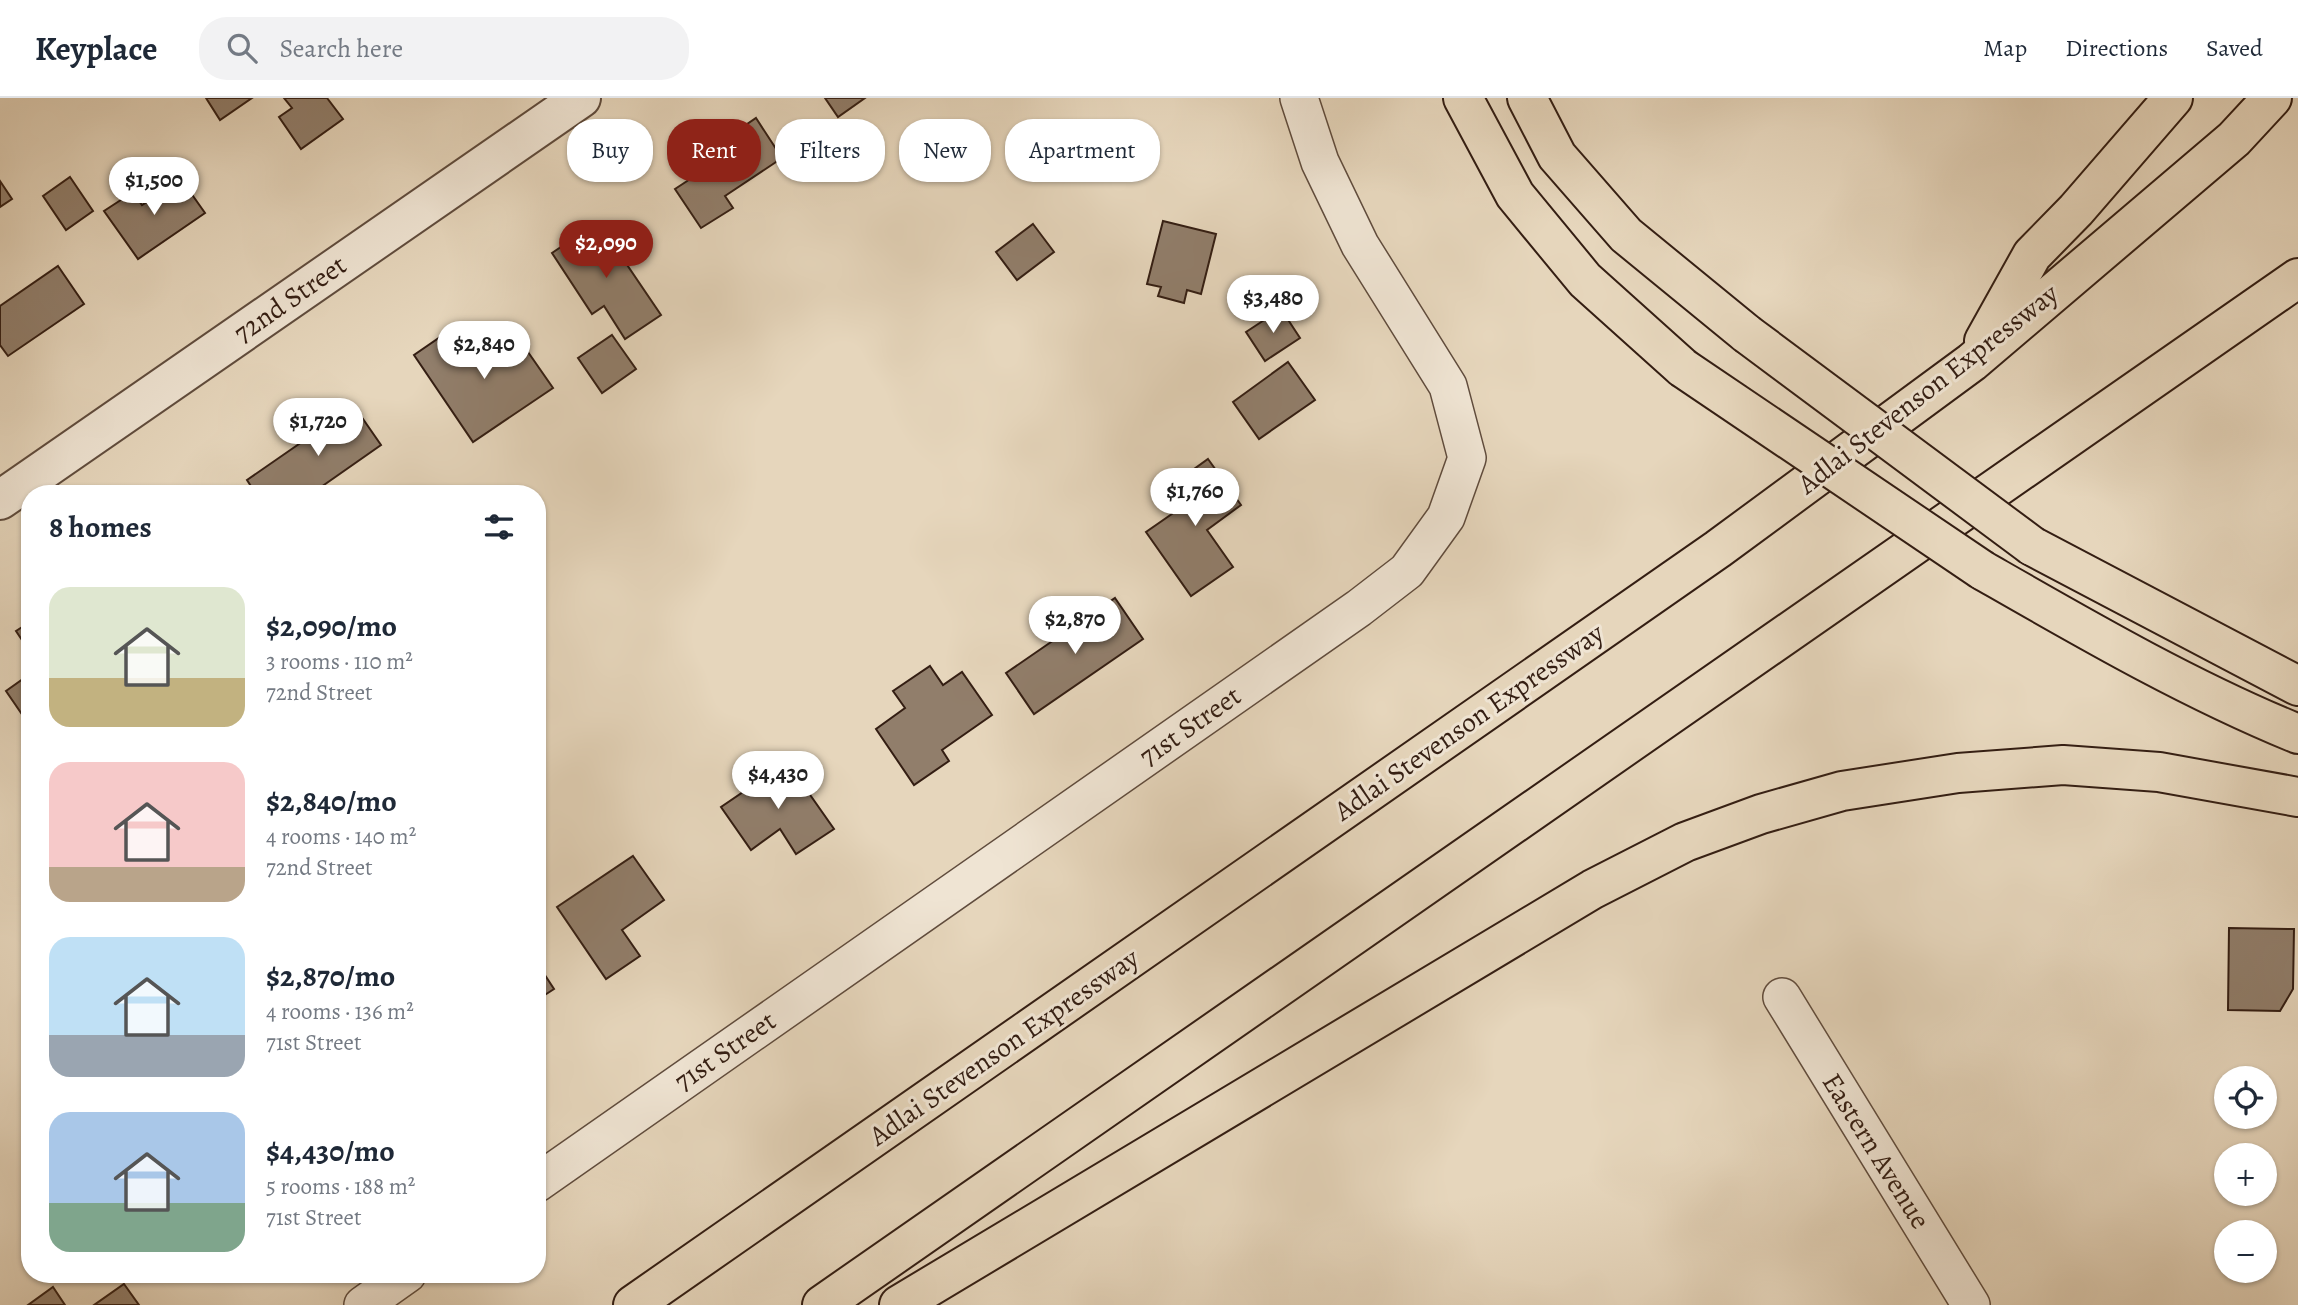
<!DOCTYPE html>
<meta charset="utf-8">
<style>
:root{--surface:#fff;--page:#f2f2f3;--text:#1f2937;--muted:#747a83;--line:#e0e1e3;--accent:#8f2418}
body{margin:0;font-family:Alegreya,serif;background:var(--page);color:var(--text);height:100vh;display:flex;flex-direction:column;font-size:26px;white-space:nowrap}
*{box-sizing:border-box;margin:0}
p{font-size:23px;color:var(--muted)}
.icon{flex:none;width:38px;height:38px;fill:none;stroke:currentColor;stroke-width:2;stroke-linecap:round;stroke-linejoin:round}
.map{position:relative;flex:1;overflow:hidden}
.panel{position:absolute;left:21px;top:387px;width:525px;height:798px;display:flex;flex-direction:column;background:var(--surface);border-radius:28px;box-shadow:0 2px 5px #0004}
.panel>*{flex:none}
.banner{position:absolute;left:567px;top:21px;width:665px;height:63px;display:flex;gap:14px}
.tools{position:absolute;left:2214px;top:968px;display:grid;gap:14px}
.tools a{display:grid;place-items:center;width:63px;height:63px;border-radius:50%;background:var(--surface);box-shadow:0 2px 5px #0004;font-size:35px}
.price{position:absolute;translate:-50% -60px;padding:0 16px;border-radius:24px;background:#fff;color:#222;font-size:23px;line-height:46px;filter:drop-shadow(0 2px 4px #0008)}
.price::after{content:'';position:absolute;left:50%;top:42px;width:21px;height:16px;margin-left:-10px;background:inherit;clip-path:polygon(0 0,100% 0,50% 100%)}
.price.active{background:var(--accent);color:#fff}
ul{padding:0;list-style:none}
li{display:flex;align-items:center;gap:21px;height:175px;padding:0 28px}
li span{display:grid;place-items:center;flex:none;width:196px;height:140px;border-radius:21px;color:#555}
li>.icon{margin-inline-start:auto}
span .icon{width:84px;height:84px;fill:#fffc;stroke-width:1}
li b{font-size:30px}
h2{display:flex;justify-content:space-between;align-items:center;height:84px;padding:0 28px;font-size:30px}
.chip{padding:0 24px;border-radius:28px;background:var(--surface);box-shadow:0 2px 5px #0004;font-size:24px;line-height:63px}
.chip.active{background:var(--accent);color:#fff}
header{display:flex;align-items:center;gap:42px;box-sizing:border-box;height:98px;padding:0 35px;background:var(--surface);border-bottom:2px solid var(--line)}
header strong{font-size:33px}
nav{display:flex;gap:38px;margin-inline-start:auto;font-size:24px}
.search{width:490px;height:63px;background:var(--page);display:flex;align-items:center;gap:18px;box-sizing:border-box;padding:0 24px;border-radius:28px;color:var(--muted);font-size:26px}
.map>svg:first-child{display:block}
.building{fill:#917e6b;stroke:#341e13;stroke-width:2}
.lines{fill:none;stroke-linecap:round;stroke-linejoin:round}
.minor-casing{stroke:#604c3d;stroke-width:40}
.tertiary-casing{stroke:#604c3d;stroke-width:42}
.motorway-casing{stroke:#341e13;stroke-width:42}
.minor{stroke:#efe4d3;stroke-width:37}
.tertiary{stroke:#efe4d3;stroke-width:38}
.motorway{stroke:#e6d6bc;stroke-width:38}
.motorway-bridge-casing{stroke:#341e13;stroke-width:42;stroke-linecap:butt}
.motorway-bridge{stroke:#e6d6bc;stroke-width:38}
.labels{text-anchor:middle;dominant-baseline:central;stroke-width:6;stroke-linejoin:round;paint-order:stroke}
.street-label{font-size:28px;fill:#341e13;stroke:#efe4d3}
</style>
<header>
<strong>Keyplace</strong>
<div class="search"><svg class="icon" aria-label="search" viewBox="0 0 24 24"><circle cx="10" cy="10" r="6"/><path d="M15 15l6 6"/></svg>Search here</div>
<nav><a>Map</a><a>Directions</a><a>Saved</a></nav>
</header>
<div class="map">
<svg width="2298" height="1207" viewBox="0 0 2298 1207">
<rect width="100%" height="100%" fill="#e6d6bc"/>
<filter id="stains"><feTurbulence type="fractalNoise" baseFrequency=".00286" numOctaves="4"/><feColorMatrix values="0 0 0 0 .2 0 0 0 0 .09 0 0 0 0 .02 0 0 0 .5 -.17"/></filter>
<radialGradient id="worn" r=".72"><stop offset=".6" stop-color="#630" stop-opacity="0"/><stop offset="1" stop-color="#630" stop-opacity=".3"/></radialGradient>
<g class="building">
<polygon points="206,0 252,0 220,22"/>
<polygon points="284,0 327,0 343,21 301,51 279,19 292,10"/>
<polygon points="825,0 865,0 838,19"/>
<polygon points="756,20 782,60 725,98 733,110 701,130 675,91 707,70 699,59"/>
<polygon points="70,79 93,113 66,132 43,98"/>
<polygon points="181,81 205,115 138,161 104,113 133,94 142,107"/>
<polygon points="0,83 12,101 0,109"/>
<polygon points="1163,123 1216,136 1201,196 1187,192 1184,205 1158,198 1161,189 1147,186"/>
<polygon points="598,124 661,217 625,241 604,208 592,216 552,155"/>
<polygon points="1033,126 1054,154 1017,182 996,154"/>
<polygon points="58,168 84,206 8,258 0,247 0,208"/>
<polygon points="1281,211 1300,240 1265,263 1246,234"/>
<polygon points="512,231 553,290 473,344 414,257 449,233 468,262"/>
<polygon points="612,237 636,271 602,295 578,260"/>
<polygon points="1288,264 1315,302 1259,341 1233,304"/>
<polygon points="354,308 381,347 311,396 256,396 247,382"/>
<polygon points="1208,361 1241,407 1207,432 1233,469 1191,498 1146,434 1179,411 1165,392"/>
<polygon points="1115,500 1143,541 1034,616 1006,575"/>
<polygon points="30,524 30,554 16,533"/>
<polygon points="930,568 943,587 962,574 992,617 942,652 949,663 914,687 876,631 905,610 893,593"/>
<polygon points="30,576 30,628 6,593"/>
<polygon points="787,664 834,731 796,756 780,731 751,752 721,709"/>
<polygon points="633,758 664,802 622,832 640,858 606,881 557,809"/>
<polygon points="2229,830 2294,831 2293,891 2280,913 2228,912"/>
<polygon points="537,865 554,891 537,902"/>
<polygon points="124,1186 139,1207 94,1207"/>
<polygon points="53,1189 65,1207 28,1207"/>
</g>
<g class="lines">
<defs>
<g id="minor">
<polyline points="1782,899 1971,1207"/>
<polyline points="537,1085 1359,510 1407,473 1446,419 1467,360 1448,288 1360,147 1320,64 1299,0"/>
<polyline points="363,1207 407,1176"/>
</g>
<polyline id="tertiary" points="0,402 581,0"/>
<g id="motorway">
<polyline points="1463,0 1515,97 1585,182 1683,270"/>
<polyline points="1527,0 1557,58 1626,137 1747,236"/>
<polyline points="1984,243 2032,157 2076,112 2173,0"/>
<polyline points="2032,448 2298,588"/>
<path d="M 1982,472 C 2085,531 2188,591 2298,636"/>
<polyline points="633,1207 1718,451 1972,264 2234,41 2272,0"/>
<polyline points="822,1207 2298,180"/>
<polyline points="899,1207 1593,791 1685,744 1761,716 1842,693 1958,675 2063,667 2159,674 2298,699"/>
</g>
</defs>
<use href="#minor" class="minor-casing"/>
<use href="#tertiary" class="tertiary-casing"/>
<use href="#motorway" class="motorway-casing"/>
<use href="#minor" class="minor"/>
<use href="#tertiary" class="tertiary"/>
<use href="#motorway" class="motorway"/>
<defs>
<g id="motorway-bridge">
<polyline points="1747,236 2032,448"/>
<polyline points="1683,270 1982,472"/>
</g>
</defs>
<use href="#motorway-bridge" class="motorway-bridge-casing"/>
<use href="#motorway-bridge" class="motorway-bridge"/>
</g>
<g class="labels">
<g class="street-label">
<text transform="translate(290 201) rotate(-35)">72nd Street</text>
<text transform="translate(1928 291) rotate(-38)">Adlai Stevenson Expressway</text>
<text transform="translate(1469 624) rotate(-35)">Adlai Stevenson Expressway</text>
<text transform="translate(1190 628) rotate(-35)">71st Street</text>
<text transform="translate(1004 949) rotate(-35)">Adlai Stevenson Expressway</text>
<text transform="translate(725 953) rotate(-35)">71st Street</text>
<text transform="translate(1876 1053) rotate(58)">Eastern Avenue</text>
</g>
</g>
<rect width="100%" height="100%" filter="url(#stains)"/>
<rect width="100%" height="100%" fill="url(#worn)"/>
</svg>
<div class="tools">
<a><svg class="icon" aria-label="locate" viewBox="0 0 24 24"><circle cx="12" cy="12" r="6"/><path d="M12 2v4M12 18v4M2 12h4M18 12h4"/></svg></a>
<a>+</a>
<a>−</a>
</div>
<b class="price" style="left:154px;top:119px">$1,500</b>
<b class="price active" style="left:606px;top:182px">$2,090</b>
<b class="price" style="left:1273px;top:237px">$3,480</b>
<b class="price" style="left:484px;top:283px">$2,840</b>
<b class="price" style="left:318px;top:360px">$1,720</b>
<b class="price" style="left:1195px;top:430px">$1,760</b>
<b class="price" style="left:1075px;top:558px">$2,870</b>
<b class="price" style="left:778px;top:713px">$4,430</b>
<div class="banner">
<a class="chip">Buy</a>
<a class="chip active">Rent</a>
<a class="chip">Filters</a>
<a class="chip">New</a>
<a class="chip">Apartment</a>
</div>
<section class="panel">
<h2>8 homes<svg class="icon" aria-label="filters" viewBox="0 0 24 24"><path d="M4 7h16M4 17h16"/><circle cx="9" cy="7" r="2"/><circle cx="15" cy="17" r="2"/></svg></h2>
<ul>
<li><span style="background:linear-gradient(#dfe7d0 65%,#c2b280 0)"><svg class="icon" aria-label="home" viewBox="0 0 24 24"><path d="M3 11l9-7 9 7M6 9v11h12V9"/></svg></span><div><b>$2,090/mo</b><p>3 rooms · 110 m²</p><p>72nd Street</p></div></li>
<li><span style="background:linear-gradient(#f6c9c9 75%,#b9a48a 0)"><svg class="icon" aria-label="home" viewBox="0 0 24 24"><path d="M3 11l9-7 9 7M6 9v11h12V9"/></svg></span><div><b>$2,840/mo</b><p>4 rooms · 140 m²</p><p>72nd Street</p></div></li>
<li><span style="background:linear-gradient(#bfe0f5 70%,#9aa5b1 0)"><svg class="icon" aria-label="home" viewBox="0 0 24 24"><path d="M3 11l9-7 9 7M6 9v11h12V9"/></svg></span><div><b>$2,870/mo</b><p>4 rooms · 136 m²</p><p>71st Street</p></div></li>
<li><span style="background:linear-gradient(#a9c7e8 65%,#7fa58c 0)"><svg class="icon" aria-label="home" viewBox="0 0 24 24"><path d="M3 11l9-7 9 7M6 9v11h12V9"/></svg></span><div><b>$4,430/mo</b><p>5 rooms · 188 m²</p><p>71st Street</p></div></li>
</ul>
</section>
</div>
